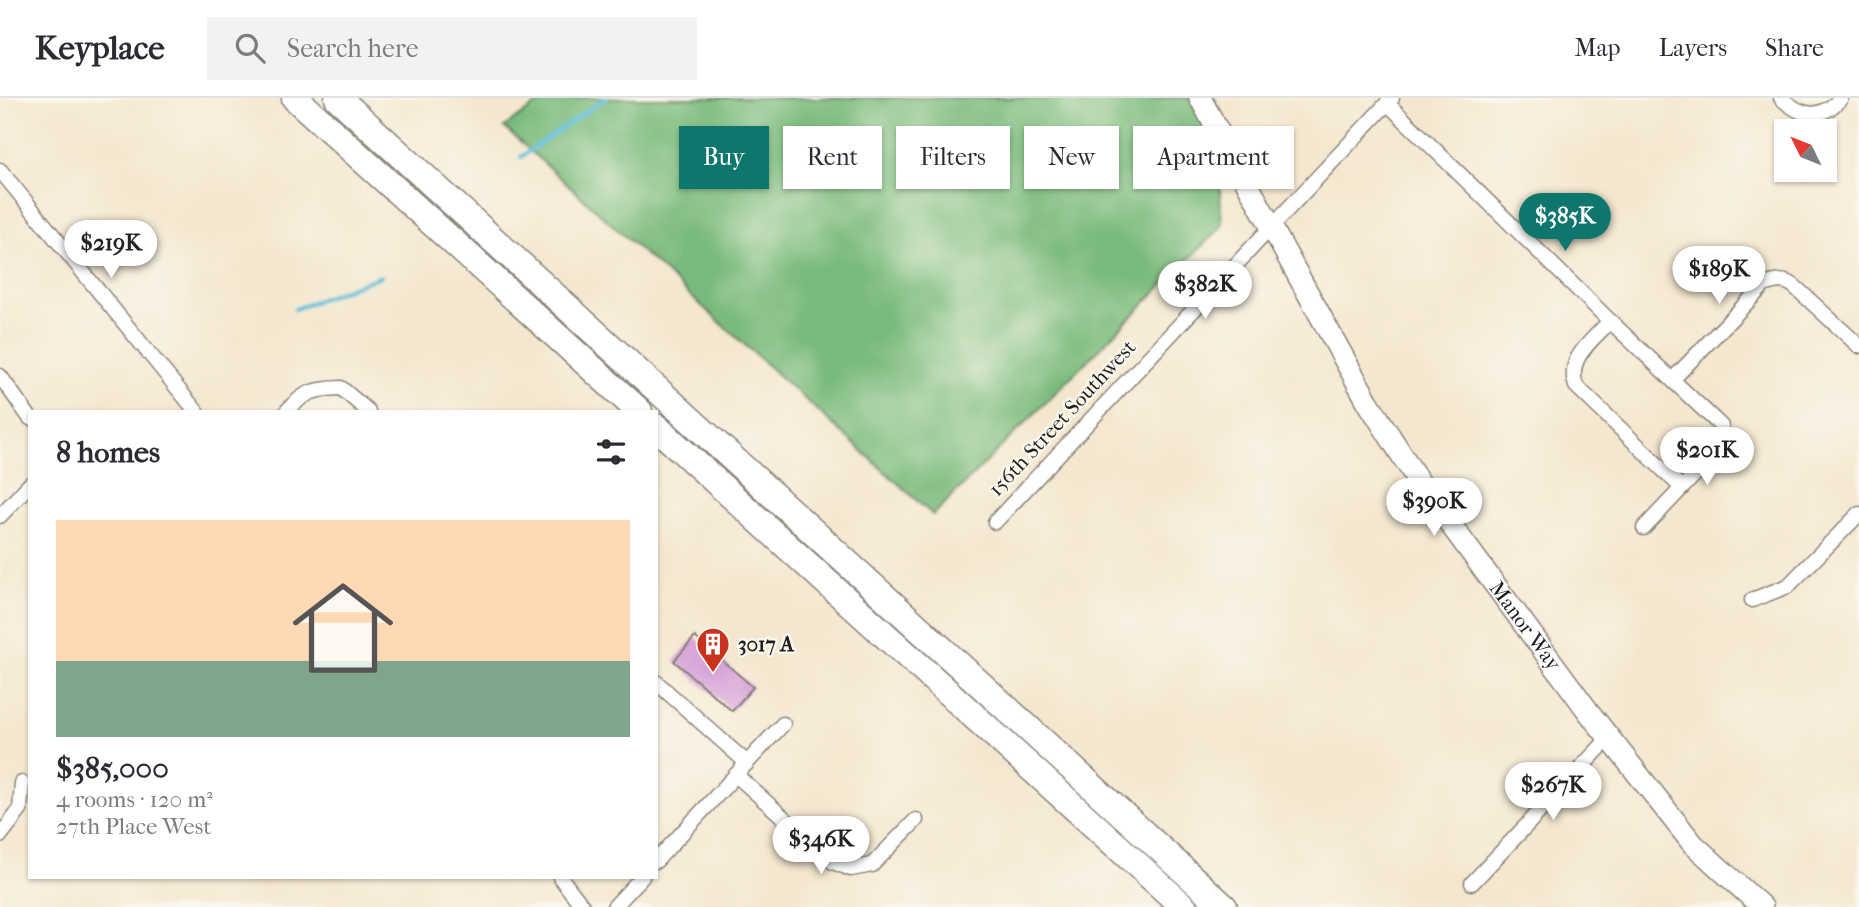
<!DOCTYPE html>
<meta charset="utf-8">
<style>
:root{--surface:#fff;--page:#f2f2f3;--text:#2b2b33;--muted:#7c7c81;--line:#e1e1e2;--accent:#0f766e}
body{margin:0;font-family:"IM FELL French Canon",serif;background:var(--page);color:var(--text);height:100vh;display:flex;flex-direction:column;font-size:26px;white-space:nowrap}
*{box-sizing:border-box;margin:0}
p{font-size:23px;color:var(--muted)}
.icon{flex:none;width:38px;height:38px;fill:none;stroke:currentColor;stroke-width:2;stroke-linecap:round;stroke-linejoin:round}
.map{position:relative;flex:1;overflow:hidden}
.side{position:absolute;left:28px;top:312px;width:630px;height:469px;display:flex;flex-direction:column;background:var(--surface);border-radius:0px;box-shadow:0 2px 5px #0004}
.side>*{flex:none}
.top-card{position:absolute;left:679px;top:28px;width:665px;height:63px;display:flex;gap:14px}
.needle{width:46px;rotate:313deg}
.tools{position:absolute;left:1774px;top:21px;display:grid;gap:14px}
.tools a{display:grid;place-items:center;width:63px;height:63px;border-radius:0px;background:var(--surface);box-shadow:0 2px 5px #0004;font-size:35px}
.price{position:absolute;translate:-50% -60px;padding:0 16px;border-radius:24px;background:#fff;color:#222;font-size:23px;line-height:46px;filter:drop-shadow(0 2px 4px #0008)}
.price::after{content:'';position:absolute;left:50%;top:42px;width:21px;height:16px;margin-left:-10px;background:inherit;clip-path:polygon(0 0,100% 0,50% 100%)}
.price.active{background:var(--accent);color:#fff}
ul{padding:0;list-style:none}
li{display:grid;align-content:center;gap:14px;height:371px;padding:0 28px}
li+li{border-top:2px solid var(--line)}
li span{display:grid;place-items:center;height:217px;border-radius:0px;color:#555}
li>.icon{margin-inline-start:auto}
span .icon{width:126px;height:126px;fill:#fffc;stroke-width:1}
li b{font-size:30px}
h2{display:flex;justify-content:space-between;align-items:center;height:84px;padding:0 28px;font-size:30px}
.pill{padding:0 24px;border-radius:0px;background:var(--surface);box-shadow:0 2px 5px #0004;font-size:24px;line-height:63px}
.pill.active{background:var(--accent);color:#fff}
header{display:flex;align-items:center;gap:42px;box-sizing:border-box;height:98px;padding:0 35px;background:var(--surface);border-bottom:2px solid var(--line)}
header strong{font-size:33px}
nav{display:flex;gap:38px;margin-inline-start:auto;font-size:24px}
.search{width:490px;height:63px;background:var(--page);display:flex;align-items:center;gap:18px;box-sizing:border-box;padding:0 24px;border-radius:0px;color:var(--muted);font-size:26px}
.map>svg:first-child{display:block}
.forest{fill:#7abb7d;stroke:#4b6c4c;stroke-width:2}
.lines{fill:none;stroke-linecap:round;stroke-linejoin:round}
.stream{stroke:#57bcd5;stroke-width:4.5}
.building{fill:#d399d7}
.street-casing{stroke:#888276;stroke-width:17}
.secondary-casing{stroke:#888276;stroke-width:24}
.highway-casing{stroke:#888276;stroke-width:29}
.street{stroke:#fff;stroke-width:14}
.secondary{stroke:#fff;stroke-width:21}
.highway{stroke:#fff;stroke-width:26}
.labels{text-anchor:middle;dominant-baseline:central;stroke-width:5;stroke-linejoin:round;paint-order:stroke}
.street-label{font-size:21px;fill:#1c1c1c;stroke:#fbf7ec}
.poi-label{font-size:21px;font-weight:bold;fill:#1c1c1c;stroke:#fbf7ec;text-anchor:start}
</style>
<header>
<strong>Keyplace</strong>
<div class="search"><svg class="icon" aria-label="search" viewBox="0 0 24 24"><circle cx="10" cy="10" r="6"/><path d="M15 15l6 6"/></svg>Search here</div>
<nav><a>Map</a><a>Layers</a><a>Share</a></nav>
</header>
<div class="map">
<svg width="1859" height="809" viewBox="0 0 1859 809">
<rect width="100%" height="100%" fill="#fbf7ec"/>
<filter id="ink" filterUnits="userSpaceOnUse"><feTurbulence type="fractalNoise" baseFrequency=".0143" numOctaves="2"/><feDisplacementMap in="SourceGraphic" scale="14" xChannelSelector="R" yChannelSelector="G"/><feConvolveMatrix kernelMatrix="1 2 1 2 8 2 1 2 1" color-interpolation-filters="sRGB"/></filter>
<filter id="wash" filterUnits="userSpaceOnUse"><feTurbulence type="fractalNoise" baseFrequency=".00686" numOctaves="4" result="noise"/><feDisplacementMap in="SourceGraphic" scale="28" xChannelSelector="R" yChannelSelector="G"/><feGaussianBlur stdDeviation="1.57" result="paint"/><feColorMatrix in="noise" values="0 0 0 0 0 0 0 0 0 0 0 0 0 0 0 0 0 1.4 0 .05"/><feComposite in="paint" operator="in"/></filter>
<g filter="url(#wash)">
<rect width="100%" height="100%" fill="#f4e7cf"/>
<polygon class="forest" points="546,0 1215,0 1222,128 933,417 504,29"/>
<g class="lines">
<g class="stream">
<polyline points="521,59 606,0"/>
<polyline points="295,211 381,178"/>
</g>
</g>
<g id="blocks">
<polygon class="building" points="695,539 753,589 732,613 674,563"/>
</g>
</g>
<g filter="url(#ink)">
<use href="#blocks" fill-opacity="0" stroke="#888276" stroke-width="2"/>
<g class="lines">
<defs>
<g id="street">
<path d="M 1781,0 C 1802,19 1820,23 1841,0"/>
<polyline points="1387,5 1610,223 1721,328 1722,341 1718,352 1644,430"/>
<polyline points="0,72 196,313"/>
<path d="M 1610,223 C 1592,243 1566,260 1576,288 L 1682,390"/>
<polyline points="0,278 30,320"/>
<path d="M 1673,281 L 1764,187 C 1776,183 1784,181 1794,188 L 1859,248"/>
<path d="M 287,313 C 305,293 315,291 341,290 L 368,313"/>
<polyline points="0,418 30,386"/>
<polyline points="995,424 1392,0"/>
<polyline points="1752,502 1788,488 1859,416"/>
<polyline points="656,584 747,665"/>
<polyline points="736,677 833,764 851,771 872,767 916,722"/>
<polyline points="0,738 20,712 22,685"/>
<polyline points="656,763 783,626"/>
<polyline points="560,779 583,809"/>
<polyline points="1472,785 1609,640"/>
<polyline points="614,809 642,779"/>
</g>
<g id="secondary">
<path id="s1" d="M 1200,0 L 1368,304 L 1417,381 L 1588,613 L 1693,746 L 1762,809"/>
</g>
<g id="highway">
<polyline points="295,0 639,313"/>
<polyline points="338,0 1224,809"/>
<polyline points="656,329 1184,809"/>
</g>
</defs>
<use href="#street" class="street-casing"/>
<use href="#secondary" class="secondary-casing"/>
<use href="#highway" class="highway-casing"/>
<use href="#street" class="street"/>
<use href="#secondary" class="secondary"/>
<use href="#highway" class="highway"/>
</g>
</g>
<defs>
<symbol id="building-pin" viewBox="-11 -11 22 30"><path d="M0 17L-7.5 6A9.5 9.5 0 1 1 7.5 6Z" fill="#c8321e" stroke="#fbf7ec"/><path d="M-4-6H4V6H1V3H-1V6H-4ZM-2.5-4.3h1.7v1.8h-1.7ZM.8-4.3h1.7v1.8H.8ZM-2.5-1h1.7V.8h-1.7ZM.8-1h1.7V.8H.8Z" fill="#fff"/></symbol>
</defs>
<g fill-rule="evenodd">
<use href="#building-pin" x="694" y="527" width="38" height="52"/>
</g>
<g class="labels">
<g class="street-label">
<text transform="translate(1062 320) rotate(-47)">156th Street Southwest</text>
<text stroke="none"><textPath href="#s1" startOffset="621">Manor Way</textPath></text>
</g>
<g class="poi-label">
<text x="738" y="546">3017 A</text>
</g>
</g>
</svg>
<div class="tools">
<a><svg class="needle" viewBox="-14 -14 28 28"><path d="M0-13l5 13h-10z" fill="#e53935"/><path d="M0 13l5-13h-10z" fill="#7c7c81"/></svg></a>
</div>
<b class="price active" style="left:1565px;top:155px">$385K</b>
<b class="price" style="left:111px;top:182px">$219K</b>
<b class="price" style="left:1719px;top:208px">$189K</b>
<b class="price" style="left:1205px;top:223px">$382K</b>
<b class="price" style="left:1707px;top:389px">$201K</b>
<b class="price" style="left:1434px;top:440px">$390K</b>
<b class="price" style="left:1553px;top:724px">$267K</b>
<b class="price" style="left:821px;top:778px">$346K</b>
<div class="top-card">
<a class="pill active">Buy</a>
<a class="pill">Rent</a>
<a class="pill">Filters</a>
<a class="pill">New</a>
<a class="pill">Apartment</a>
</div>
<section class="side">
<h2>8 homes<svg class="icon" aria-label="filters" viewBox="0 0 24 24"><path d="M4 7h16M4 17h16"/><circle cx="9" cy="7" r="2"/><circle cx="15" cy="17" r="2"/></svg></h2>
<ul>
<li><span style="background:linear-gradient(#ffd9b3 65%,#7fa58c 0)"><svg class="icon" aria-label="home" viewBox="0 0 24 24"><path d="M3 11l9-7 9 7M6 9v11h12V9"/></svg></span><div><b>$385,000</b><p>4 rooms · 120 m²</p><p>27th Place West</p></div></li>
</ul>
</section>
</div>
